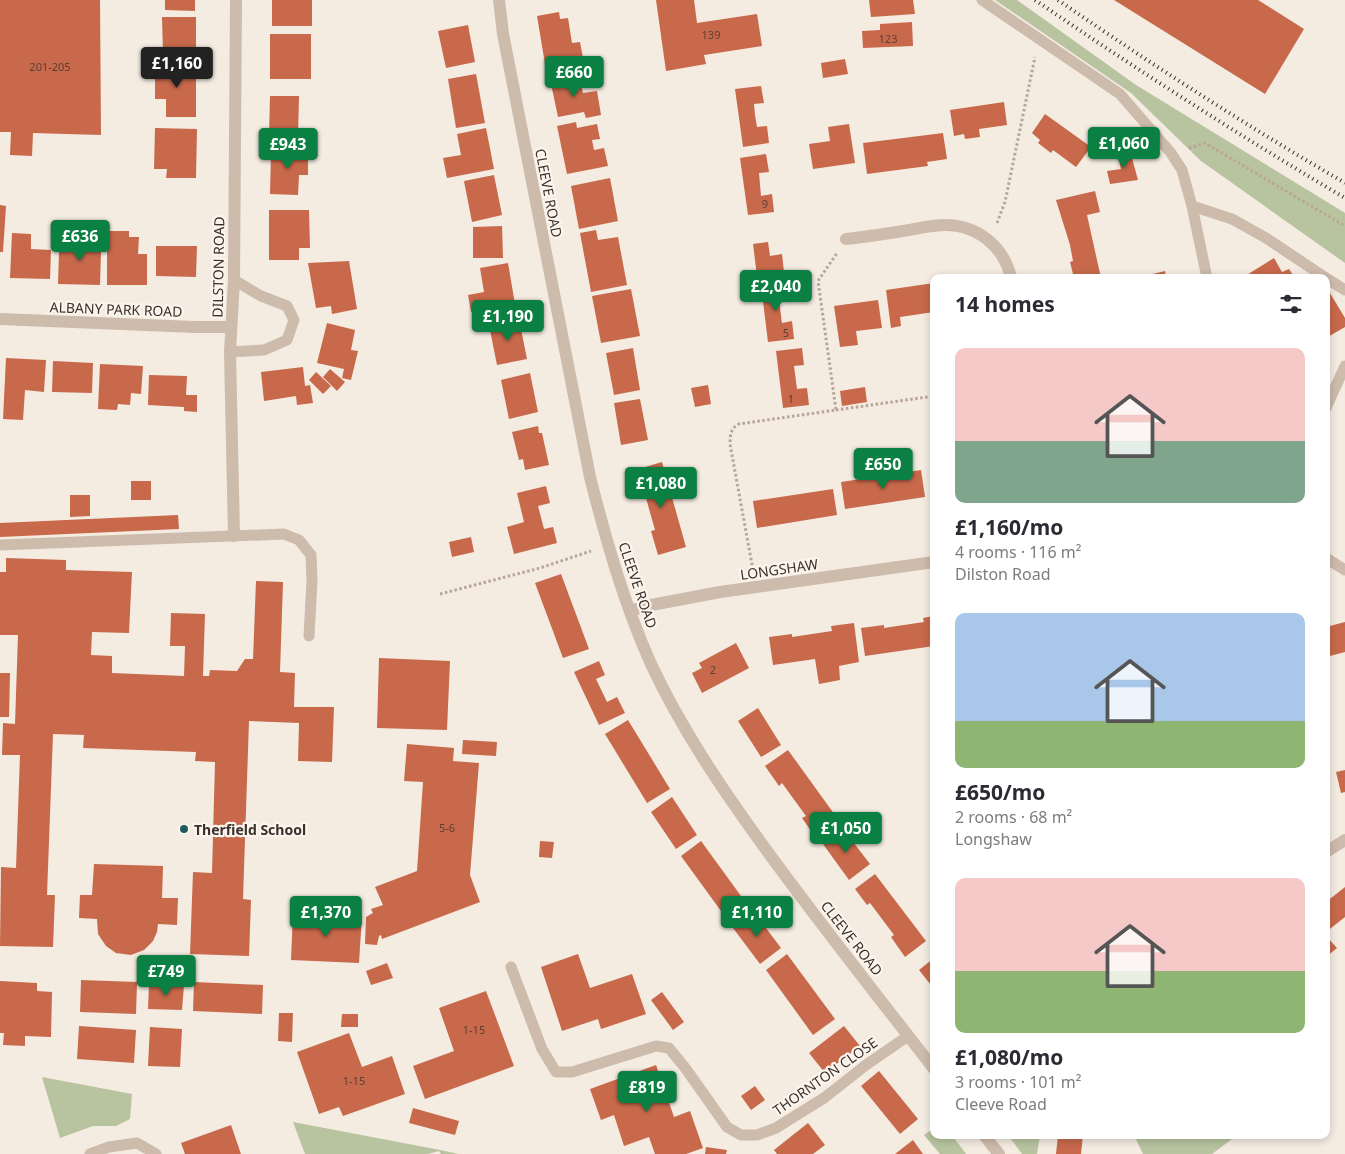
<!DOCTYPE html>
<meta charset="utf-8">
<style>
:root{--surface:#fff;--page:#f2f2f3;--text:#2b2b33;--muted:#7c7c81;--accent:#0b8043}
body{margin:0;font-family:"Noto Sans",sans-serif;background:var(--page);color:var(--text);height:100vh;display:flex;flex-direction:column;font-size:19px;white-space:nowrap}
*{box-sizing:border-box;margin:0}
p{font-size:16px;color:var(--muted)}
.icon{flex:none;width:28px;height:28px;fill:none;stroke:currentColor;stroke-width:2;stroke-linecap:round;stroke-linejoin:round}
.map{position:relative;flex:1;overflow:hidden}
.drawer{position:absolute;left:930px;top:274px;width:400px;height:865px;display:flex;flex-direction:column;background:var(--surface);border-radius:10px;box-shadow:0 2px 8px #0003}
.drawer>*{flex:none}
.price{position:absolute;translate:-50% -42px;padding:0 11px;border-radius:5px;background:var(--accent);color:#fff;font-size:16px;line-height:32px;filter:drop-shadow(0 1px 2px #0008)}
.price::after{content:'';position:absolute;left:50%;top:30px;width:15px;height:11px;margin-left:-8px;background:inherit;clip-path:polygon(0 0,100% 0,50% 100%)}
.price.selected{background:#222;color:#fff}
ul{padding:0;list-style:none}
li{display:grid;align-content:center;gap:10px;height:265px;padding:0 25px}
li span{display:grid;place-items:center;height:155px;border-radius:10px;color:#555}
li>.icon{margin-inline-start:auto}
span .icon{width:90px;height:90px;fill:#fffc;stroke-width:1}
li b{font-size:21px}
h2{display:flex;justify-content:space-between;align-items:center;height:60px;padding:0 25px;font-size:21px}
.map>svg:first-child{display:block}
.green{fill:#b8c4a0}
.building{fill:#c8694b}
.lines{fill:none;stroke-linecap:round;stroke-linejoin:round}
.path{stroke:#b9a596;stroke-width:3;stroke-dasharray:2.5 2.5;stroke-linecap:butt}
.service{stroke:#cdbbac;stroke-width:11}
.minor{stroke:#cdbbac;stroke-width:12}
.rail{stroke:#3b302b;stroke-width:4;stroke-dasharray:1 4;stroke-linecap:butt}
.poi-dot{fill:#1f5a5e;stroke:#fbf5ee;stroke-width:2}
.labels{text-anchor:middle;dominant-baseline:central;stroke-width:4.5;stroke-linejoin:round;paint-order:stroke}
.number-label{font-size:11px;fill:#5e3e33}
.street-label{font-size:14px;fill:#3b302b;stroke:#fbf5ee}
.poi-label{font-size:14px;font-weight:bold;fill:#3b302b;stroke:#fbf5ee;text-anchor:start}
</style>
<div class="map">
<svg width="1345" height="1154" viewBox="0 0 1345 1154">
<rect width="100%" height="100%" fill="#f4ebe1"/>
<g class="green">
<polygon points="995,0 1017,0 1136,85 1345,213 1345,263 1201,161 1131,93"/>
<polygon points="42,1077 132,1094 130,1119 116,1126 93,1126 60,1138"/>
<polygon points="293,1122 440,1150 459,1154 441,1154 439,1151 428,1154 305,1154"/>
<polygon points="934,1128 934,1135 952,1135 966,1154 940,1154 924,1135"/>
<polygon points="1008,1135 1040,1135 1037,1154 1022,1154"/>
<polygon points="1134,1135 1174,1135 1177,1138 1182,1135 1235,1135 1236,1136 1212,1154 1143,1154"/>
</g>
<g class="building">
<polygon points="0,0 100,0 101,135 33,133 32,156 10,155 11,132 0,132"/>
<polygon points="165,0 195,0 195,11 165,10"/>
<rect x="272" y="0" width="40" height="26"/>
<polygon points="656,0 694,0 697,23 757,14 762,46 704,55 706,64 666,71"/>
<polygon points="869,0 913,0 915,14 871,17"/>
<polygon points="1114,0 1258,0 1304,29 1265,94"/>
<polygon points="559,12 560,19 568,18 572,43 580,42 583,58 545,64 537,16"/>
<polygon points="162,17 196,17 196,54 163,54"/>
<polygon points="912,22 913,46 863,48 862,31 880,30 880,24"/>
<polygon points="468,25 475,62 446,68 438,31"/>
<rect x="270" y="34" width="41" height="45"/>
<polygon points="845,59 848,74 823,78 821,63"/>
<polygon points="155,65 196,65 196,117 166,117 166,99 155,99"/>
<polygon points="476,74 485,123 456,128 448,79"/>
<polygon points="579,74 583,93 597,91 601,115 586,118 584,112 558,117 550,79"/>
<polygon points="761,86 764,103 754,104 755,115 757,127 767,126 769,143 743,147 735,89"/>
<polygon points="270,96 299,96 298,137 269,137"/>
<polygon points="1004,102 1007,125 979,129 980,137 965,139 964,134 954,136 950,110"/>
<polygon points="1045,114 1091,147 1076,167 1053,150 1051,153 1038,143 1040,140 1032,133"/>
<polygon points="576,122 577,128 597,124 600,139 592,140 594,150 604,148 608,166 567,174 557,126"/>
<polygon points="849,124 855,163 813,169 809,144 830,141 828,127"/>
<polygon points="155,128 197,129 196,178 166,178 167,169 154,169"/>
<polygon points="486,128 494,169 447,178 443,158 461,155 457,134"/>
<polygon points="943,133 947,159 927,162 928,166 867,174 863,143"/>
<polygon points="289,146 308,146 308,175 299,175 298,195 270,194 271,152 289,153"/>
<polygon points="1129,147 1138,180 1110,184 1107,171 1121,169 1117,151"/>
<polygon points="766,154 769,172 759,173 761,196 772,194 774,212 748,215 740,158"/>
<polygon points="494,175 502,215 472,222 464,181"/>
<polygon points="610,178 618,221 579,229 571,186"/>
<polygon points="1095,191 1100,212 1087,215 1101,278 1074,278 1070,262 1073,261 1070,245 1056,200"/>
<polygon points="0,205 6,206 3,252 0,252"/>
<polygon points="269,210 309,210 310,248 299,248 299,260 269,260"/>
<polygon points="502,226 503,258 473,258 473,227"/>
<polygon points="596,230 598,240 618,237 627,285 591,292 580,233"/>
<polygon points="107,231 129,231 129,237 139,237 138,254 147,254 147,285 107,285"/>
<polygon points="12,233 31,234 31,249 51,250 50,279 10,278"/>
<polygon points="66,237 98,238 98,251 101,252 100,285 58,284 59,251 65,251"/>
<polygon points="768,242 770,256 782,254 784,272 757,276 753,244"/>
<polygon points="156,246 197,246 196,277 156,276"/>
<polygon points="1274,258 1282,272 1289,269 1295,278 1242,278"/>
<polygon points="349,261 357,309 332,314 331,306 316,308 308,263"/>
<polygon points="508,263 515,304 471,312 468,295 484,292 480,268"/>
<polygon points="1165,271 1166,278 1149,278 1148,275"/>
<polygon points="786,282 789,299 779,300 782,323 792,321 794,339 768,342 761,285"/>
<polygon points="934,283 934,312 900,317 901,326 891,328 886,290"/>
<polygon points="631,289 640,336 601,343 592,296"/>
<polygon points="1330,293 1345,318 1345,327 1326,338 1326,295"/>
<polygon points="878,300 882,328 856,331 858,345 840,347 834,306"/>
<polygon points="519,319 527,359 497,365 489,325"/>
<polygon points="327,323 355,330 351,350 358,351 351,380 342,378 344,369 317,363"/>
<polygon points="633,348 640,390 614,395 606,353"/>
<polygon points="802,348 804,365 794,366 797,389 807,388 809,405 783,408 776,351"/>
<polygon points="6,358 46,360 44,392 25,390 23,420 3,419"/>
<polygon points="53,361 93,363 92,393 52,392"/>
<polygon points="100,364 143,366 141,394 131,393 130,405 118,404 117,410 98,409"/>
<polygon points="303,367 305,386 310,385 313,403 297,405 296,396 264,401 261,372"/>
<polygon points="330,369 345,382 337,391 323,377"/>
<polygon points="316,372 331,386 323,394 309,380"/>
<polygon points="530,373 538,412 509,419 501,380"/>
<polygon points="149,375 187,376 186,395 197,395 197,412 184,411 184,407 148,405"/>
<polygon points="708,385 711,404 695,407 691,388"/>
<polygon points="865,387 867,402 842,406 840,391"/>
<polygon points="640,399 648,440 621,445 614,403"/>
<polygon points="538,426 539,433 542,433 549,465 525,470 523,459 519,460 512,432"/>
<polygon points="662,462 686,547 658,555 651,531 655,530 644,491 642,492 635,470"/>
<polygon points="921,470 925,497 845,509 841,482"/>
<rect x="131" y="481" width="20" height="19"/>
<polygon points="546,486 550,503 538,506 544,529 553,527 557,543 514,554 507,527 524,522 517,493"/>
<polygon points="833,489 837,515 757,528 753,501"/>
<polygon points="70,495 90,495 90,516 70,517"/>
<polygon points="178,515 179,529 0,537 0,523"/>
<polygon points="471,537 474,552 452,557 449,542"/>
<polygon points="6,558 66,560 66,570 132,572 129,633 92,632 91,655 112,656 112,673 184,676 185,646 170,646 171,613 205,614 203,676 209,676 210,670 237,671 245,659 253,659 256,581 283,582 280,672 295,673 294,707 334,707 332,762 298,761 299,723 249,721 243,899 251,900 249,956 190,954 193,872 212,873 215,762 195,761 196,752 83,748 84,735 53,734 47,895 55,895 53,947 0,946 1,867 16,868 20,755 2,755 3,723 15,724 18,635 0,635 0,572 6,572"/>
<polygon points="561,574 589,649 563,658 535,583"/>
<polygon points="934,616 934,646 865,656 861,628 884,625 884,628 924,622 923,618"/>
<polygon points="1345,622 1345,652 1326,657 1326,627"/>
<polygon points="854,623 859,662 839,666 840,680 819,684 815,659 773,665 769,637 792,634 792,637 832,631 831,626"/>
<polygon points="736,643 749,668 702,693 692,673 702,668 699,663"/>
<polygon points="379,658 450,661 447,730 377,728"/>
<polygon points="599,661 605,675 596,679 607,702 617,697 625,713 599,725 574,672"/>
<polygon points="0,673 10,673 9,717 0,717"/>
<polygon points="758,708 781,745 761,757 738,721"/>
<polygon points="628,720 670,789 647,803 605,734"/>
<polygon points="463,740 497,742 496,756 462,754"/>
<polygon points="407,744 454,748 453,761 479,763 470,875 480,902 382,939 381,935 379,936 377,945 365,944 366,917 373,913 371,909 383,905 375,887 417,871 423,782 404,781"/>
<polygon points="788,750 840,822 816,838 802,818 806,816 782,783 779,786 765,766"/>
<polygon points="1345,770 1345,792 1341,793 1336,772"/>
<polygon points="672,797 697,835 676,849 651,812"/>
<polygon points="843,829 870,864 849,880 823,844"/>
<polygon points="540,841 554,842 552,858 539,857"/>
<polygon points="701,841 749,907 729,922 681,856"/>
<polygon points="94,864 163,866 162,898 178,898 177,925 158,924 157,932 153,941 144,950 131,955 116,953 106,946 98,934 97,919 79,918 80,895 92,895"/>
<polygon points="875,874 926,941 905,957 891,937 894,935 870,903 867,905 855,889"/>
<polygon points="1345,887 1345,917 1326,932 1326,902"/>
<polygon points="293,912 362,916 359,963 291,960"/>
<polygon points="754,912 781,948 760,964 733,928"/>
<polygon points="1328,938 1337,948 1326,957 1326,939"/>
<polygon points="578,954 590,988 632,974 646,1014 601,1029 598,1019 562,1031 541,967"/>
<polygon points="787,954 835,1019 813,1035 766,970"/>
<polygon points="934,958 934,989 919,970"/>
<polygon points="387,963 393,978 371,985 366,971"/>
<polygon points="81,980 137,982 136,1014 80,1012"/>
<polygon points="0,981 37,983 37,991 52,992 51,1037 25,1036 25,1046 3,1045 4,1033 0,1033"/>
<polygon points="194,982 263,985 262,1014 193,1011"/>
<polygon points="149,983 184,985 182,1010 148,1009"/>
<polygon points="486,991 514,1066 425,1099 413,1066 454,1051 439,1008"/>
<polygon points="662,992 684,1022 673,1030 651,1000"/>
<polygon points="279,1013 293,1013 292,1042 278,1041"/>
<polygon points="342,1014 358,1014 358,1027 341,1027"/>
<polygon points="79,1026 136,1030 134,1063 77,1059"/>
<polygon points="844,1026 860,1046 825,1073 809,1053"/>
<polygon points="150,1027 182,1029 180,1067 148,1066"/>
<polygon points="349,1033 362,1067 392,1056 405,1094 343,1116 339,1107 319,1114 297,1052"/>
<polygon points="656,1065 674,1117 690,1111 703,1148 686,1154 655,1154 649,1137 624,1146 614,1115 601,1120 590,1089"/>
<polygon points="879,1071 918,1119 900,1134 861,1086"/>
<polygon points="755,1086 765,1100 751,1110 741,1096"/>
<polygon points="413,1108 459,1121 455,1135 409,1123"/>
<polygon points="808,1123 825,1145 813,1154 777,1154 774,1150"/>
<polygon points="231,1125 241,1154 185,1154 181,1143"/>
<polygon points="1058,1135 1083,1135 1081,1154 1056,1154"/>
<polygon points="913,1140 923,1154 895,1154"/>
<polygon points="706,1147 727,1150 726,1154 705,1154"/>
</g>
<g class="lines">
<g class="path">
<polyline points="1189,148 1205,143 1345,226"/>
<polyline points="997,223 1005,202 1035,57"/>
<polyline points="836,410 934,396"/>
<path d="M 753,570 L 730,444 C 730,434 731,428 739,424 L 836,410 L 818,281 L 837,253"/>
<polyline points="440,594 540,568 591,551"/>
</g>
<g class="service">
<polyline points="982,0 1120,94 1171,153 1182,170 1192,206 1232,219 1266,238 1326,278"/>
<polyline points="1192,206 1207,278"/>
<polyline points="1326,278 1345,290"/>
<polyline points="230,352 264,350 287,340 294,320 287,306 261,296 234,280"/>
<polyline points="1326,408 1345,366"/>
<polyline points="0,545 284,534 299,540 311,555 312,581 309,636"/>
<polyline points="1326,558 1345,570"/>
<polyline points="511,967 542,1049 556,1072 572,1072 656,1046 669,1048 686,1069 727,1127 741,1135 757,1135 776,1128 824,1098 866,1065 908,1036"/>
<polyline points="90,1154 109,1147 137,1143 156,1154"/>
</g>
<g class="minor">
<path d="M 499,0 L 503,34 L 590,477 C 606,540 624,604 651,664 C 681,728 720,786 762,844 C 817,920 876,994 934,1069"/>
<path d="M 846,239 C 865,237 884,234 903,231 C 916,229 931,225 945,225 C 977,225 1004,246 1011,278"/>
<polyline points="0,319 194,327 231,327"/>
<polyline points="234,536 230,352 234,280 236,0"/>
<polyline points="630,611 646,606 720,592 934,562"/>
<polyline points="1326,852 1345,840"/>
<polyline points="984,1135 999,1154"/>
</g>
<g class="rail">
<path d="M 1035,0 C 1136,69 1240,136 1345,198"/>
<path d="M 1058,0 C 1151,64 1247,126 1345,183"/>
</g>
</g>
<circle class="poi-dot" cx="184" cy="829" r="5"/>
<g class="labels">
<g class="number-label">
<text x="711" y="34">139</text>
<text x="888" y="38">123</text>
<text x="50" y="66">201-205</text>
<text x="765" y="203">9</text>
<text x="786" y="332">5</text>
<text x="791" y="398">1</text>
<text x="713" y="669">2</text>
<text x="447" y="827">5-6</text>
<text x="474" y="1029">1-15</text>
<text x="354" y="1080">1-15</text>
</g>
<g class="street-label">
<text transform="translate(549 193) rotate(79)">CLEEVE ROAD</text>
<text transform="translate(218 267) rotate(-89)">DILSTON ROAD</text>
<text transform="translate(116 309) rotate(2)">ALBANY PARK ROAD</text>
<text transform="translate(779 569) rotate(-8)">LONGSHAW</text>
<text transform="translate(638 585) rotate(71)">CLEEVE ROAD</text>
<text transform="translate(852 938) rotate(52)">CLEEVE ROAD</text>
<text transform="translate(825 1076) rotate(-35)">THORNTON CLOSE</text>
</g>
<g class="poi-label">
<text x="194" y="829">Therfield School</text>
</g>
</g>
</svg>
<b class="price selected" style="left:177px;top:89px">£1,160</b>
<b class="price" style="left:574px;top:98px">£660</b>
<b class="price" style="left:1124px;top:169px">£1,060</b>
<b class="price" style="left:288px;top:170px">£943</b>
<b class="price" style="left:80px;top:262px">£636</b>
<b class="price" style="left:776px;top:312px">£2,040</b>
<b class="price" style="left:508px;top:342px">£1,190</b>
<b class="price" style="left:883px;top:490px">£650</b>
<b class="price" style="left:661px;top:509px">£1,080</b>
<b class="price" style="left:846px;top:854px">£1,050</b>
<b class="price" style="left:326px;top:938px">£1,370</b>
<b class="price" style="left:757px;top:938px">£1,110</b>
<b class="price" style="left:166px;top:997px">£749</b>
<b class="price" style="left:647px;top:1113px">£819</b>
<section class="drawer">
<h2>14 homes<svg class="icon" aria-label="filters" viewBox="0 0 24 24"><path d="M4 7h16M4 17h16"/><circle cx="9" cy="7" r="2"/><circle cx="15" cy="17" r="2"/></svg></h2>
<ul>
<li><span style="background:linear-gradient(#f6c9c9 60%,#7fa58c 0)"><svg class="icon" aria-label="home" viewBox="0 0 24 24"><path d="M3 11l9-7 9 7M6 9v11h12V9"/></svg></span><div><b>£1,160/mo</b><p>4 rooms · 116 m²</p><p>Dilston Road</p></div></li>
<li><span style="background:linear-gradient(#a9c7e8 70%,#8fb573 0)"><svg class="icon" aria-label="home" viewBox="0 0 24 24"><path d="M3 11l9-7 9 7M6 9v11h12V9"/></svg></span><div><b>£650/mo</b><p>2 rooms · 68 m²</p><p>Longshaw</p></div></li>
<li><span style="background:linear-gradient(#f6c9c9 60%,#8fb573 0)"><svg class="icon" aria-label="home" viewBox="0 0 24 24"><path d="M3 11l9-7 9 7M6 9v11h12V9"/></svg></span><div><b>£1,080/mo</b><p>3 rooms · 101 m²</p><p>Cleeve Road</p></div></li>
</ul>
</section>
</div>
